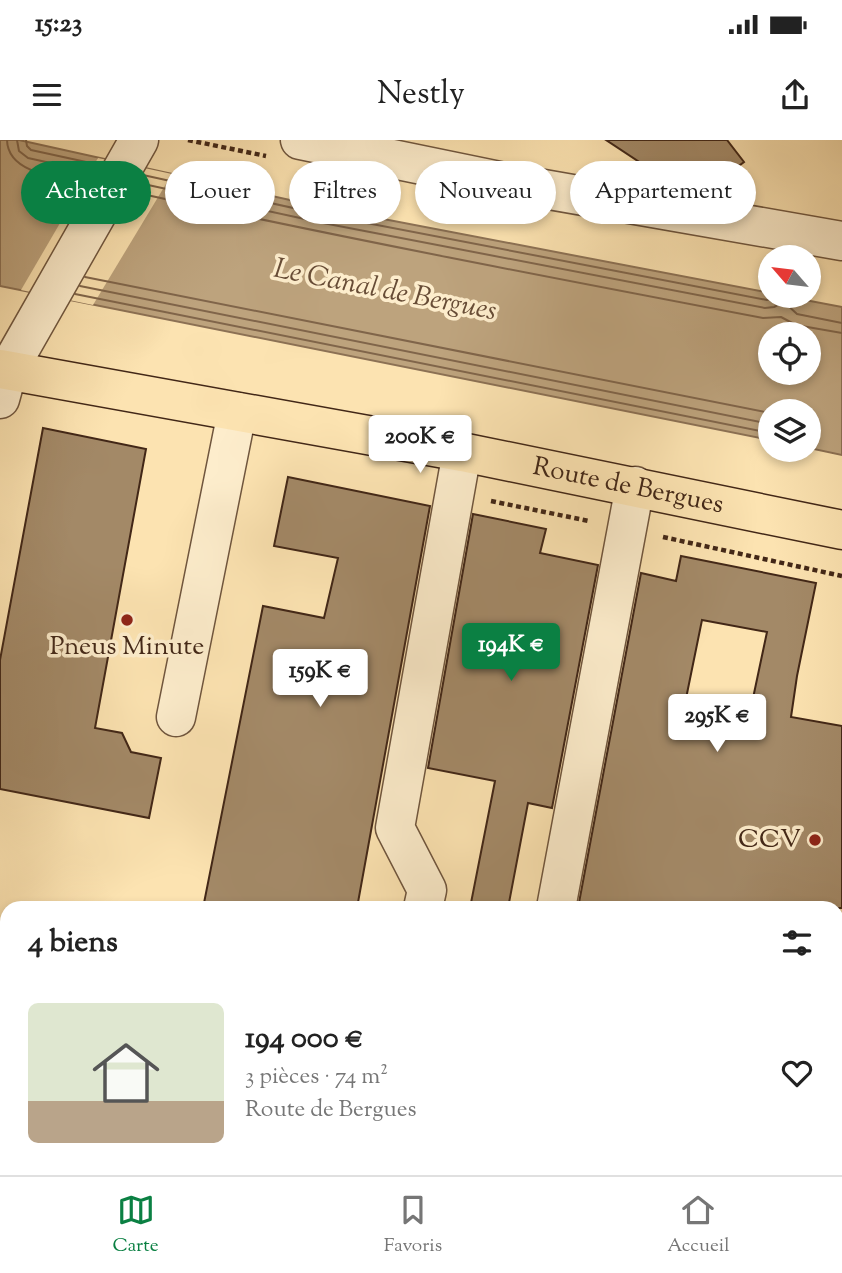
<!DOCTYPE html>
<html lang="fr">
<meta charset="utf-8">
<style>
:root{--surface:#fff;--page:#f6f6f6;--text:#222;--muted:#767676;--line:#e0e0e0;--accent:#0b8043}
body{margin:0;font-family:"Sorts Mill Goudy",serif;background:var(--page);color:var(--text);height:100vh;display:flex;flex-direction:column;font-size:26px;white-space:nowrap}
*{box-sizing:border-box;margin:0}
p{font-size:23px;color:var(--muted)}
.icon{flex:none;width:38px;height:38px;fill:none;stroke:currentColor;stroke-width:2;stroke-linecap:round;stroke-linejoin:round}
.map{position:relative;flex:1;overflow:hidden}
.details{position:absolute;left:0px;top:761px;width:844px;height:275px;display:flex;flex-direction:column;background:var(--surface);border-radius:21px 21px 0 0;box-shadow:0 4px 10px #0003}
.details>*{flex:none}
.hud{position:absolute;left:21px;top:21px;width:802px;height:63px;display:flex;gap:14px}
.needle{width:46px;rotate:298deg}
.fabs{position:absolute;left:758px;top:105px;display:grid;gap:14px}
.fabs a{display:grid;place-items:center;width:63px;height:63px;border-radius:50%;background:var(--surface);box-shadow:0 4px 10px #0003;font-size:35px}
.price{position:absolute;translate:-50% -60px;padding:0 16px;border-radius:7px;background:#fff;color:#222;font-size:23px;line-height:46px;filter:drop-shadow(0 2px 4px #0008)}
.price::after{content:'';position:absolute;left:50%;top:42px;width:21px;height:16px;margin-left:-10px;background:inherit;clip-path:polygon(0 0,100% 0,50% 100%)}
.price.selected{background:var(--accent);color:#fff}
ul{padding:0;list-style:none}
li{display:flex;align-items:center;gap:21px;height:175px;padding:0 28px}
li span{display:grid;place-items:center;flex:none;width:196px;height:140px;border-radius:10px;color:#555}
li>.icon{margin-inline-start:auto}
span .icon{width:84px;height:84px;fill:#fffc;stroke-width:1}
li b{font-size:30px}
h2{display:flex;justify-content:space-between;align-items:center;height:84px;padding:0 28px;font-size:30px}
.chip{padding:0 24px;border-radius:32px;background:var(--surface);box-shadow:0 4px 10px #0003;font-size:24px;line-height:63px}
.chip.selected{background:var(--accent);color:#fff}
.status{display:flex;justify-content:space-between;align-items:center;height:49px;padding:0 35px;background:var(--surface);direction:ltr}
.status svg{height:19px;fill:currentColor}
header{display:flex;justify-content:space-between;align-items:center;height:91px;padding:0 28px;background:var(--surface);font-size:32px;font-weight:600}
.dock{display:flex;justify-content:space-around;align-items:center;height:98px;border-top:2px solid var(--line);background:var(--surface);font-size:19px;color:var(--muted)}
.dock a{display:grid;justify-items:center;gap:4px}
.dock .selected{color:var(--accent)}
.map>svg:first-child{display:block}
.green{fill:#dcc397;stroke:#8f7557;stroke-width:2}
.water{fill:#bda37d;stroke:#8c7154;stroke-width:2;fill-rule:evenodd}
.pier{fill:#fce3b1}
.lines{fill:none;stroke-linecap:round;stroke-linejoin:round}
.shore{stroke:#80654a;stroke-width:2}
.building{fill:#a38967;stroke:#422717;stroke-width:2;fill-rule:evenodd}
.minor-casing{stroke:#70563e;stroke-width:41}
.major-casing{stroke:#422717;stroke-width:41}
.path{stroke:#422717;stroke-width:4.5;stroke-dasharray:5 3.5;stroke-linecap:butt}
.minor{stroke:#fdedcc;stroke-width:38}
.major{stroke:#fce3b1;stroke-width:38}
.rail{stroke:#422717;stroke-width:5;stroke-dasharray:12 12;stroke-linecap:butt}
.poi-dot{fill:#8f2418;stroke:#fdedcc;stroke-width:2.5}
.labels{text-anchor:middle;dominant-baseline:central;stroke-width:7;stroke-linejoin:round;paint-order:stroke}
.street-label{font-size:26px;fill:#422717;stroke:#fdedcc}
.poi-label{font-size:26px;fill:#422717;stroke:#fdedcc}
.water-label{font-size:28px;font-style:italic;fill:#674c36;stroke:#fdedcc}
</style>
<div class="status"><b>15:23</b><svg viewBox="0 0 49 12"><path d="M0 12V9h3v3zM5 12V6h3v6zM10 12V3h3v9zM15 12V0h3v12zM26 1h20v11H26zM47 4h2v5h-2z"/></svg></div>
<header><svg class="icon" aria-label="menu" viewBox="0 0 24 24"><path d="M4 6h16M4 12h16M4 18h16"/></svg>Nestly<svg class="icon" aria-label="share" viewBox="0 0 24 24"><path d="M12 15V3M7 8l5-5 5 5M5 13v7h14v-7"/></svg></header>
<div class="map">
<svg width="842" height="1035" viewBox="0 0 842 1035">
<rect width="100%" height="100%" fill="#fce3b1"/>
<filter id="stains"><feTurbulence type="fractalNoise" baseFrequency=".00286" numOctaves="4"/><feColorMatrix values="0 0 0 0 .2 0 0 0 0 .09 0 0 0 0 .02 0 0 0 .5 -.17"/></filter>
<radialGradient id="worn" r=".72"><stop offset=".6" stop-color="#630" stop-opacity="0"/><stop offset="1" stop-color="#630" stop-opacity=".3"/></radialGradient>
<polygon class="green" points="594,1029 624,1035 466,1035 441,1030"/>
<path class="water" d="M 0,0 L 19,0 L 326,68 L 770,153 L 770,156 L 784,156 L 842,167 L 842,315 L 809,308 L 808,271 L 770,271 L 770,300 L 0,146 ZM 770,194 L 808,194 L 808,233 L 770,233 Z"/>
<polygon class="pier" points="98,18 172,34 93,165 21,150"/>
<g class="lines">
<g class="shore">
<path d="M 7,0 C 8,36 63,37 90,43"/>
<polyline points="17,0 19,11 28,18 96,33"/>
<polyline points="26,0 27,6 31,10 100,25"/>
<polyline points="143,35 325,75 767,160 776,156"/>
<polyline points="139,43 323,83 765,168 774,167 784,162 797,174 842,183"/>
<path d="M 133,52 C 343,98 553,138 763,178 L 781,177 L 796,185 L 842,193"/>
<polyline points="85,137 770,273"/>
<polyline points="80,146 770,284"/>
<polyline points="75,154 770,293"/>
</g>
</g>
<g class="building">
<polygon points="606,0 727,0 744,22 721,39 705,41 697,38 681,23 666,31 650,29"/>
<polygon points="43,288 146,309 95,588 122,593 131,612 161,618 149,678 0,649 0,520"/>
<polygon points="288,337 430,366 357,768 203,768 263,466 324,478 338,418 274,406"/>
<polygon points="473,374 546,389 540,413 598,425 552,668 528,663 508,768 470,768 495,641 428,628"/>
<path d="M 681,416 L 816,443 L 797,536 L 791,577 L 842,586 L 842,768 L 578,768 L 641,433 L 676,441 ZM 702,480 L 767,492 L 745,596 L 681,583 Z"/>
</g>
<g class="lines">
<defs>
<g id="minor">
<polyline points="300,0 509,43 842,101"/>
<polyline points="0,259 8,230 139,0"/>
<polyline points="176,577 237,272"/>
<polyline points="423,768 427,750 395,688 462,312"/>
<polyline points="556,768 635,346"/>
</g>
<g id="major">
<path id="s1" d="M 0,229 L 462,312 L 842,390"/>
</g>
</defs>
<use href="#minor" class="minor-casing"/>
<use href="#major" class="major-casing"/>
<g class="path">
<polyline points="188,0 266,16"/>
<polyline points="491,361 589,381"/>
<polyline points="663,397 842,436"/>
</g>
<use href="#minor" class="minor"/>
<use href="#major" class="major"/>
<g class="rail">
<polyline points="0,966 7,968"/>
<polyline points="0,988 7,990"/>
<polyline points="11,1029 43,1035"/>
<polyline points="203,1029 233,1035"/>
<polyline points="308,1029 337,1035"/>
</g>
</g>
<g class="poi-dot">
<circle cx="127" cy="480" r="7"/>
<circle cx="815" cy="700" r="7"/>
</g>
<g class="labels">
<g class="street-label">
<text stroke="none"><textPath href="#s1" startOffset="639">Route de Bergues</textPath></text>
</g>
<g class="poi-label">
<text x="127" y="507">Pneus Minute</text>
<text x="801" y="700" text-anchor="end">CCV</text>
</g>
<g class="water-label">
<text transform="translate(385 151) rotate(11)">Le Canal de Bergues</text>
</g>
</g>
<rect width="100%" height="100%" filter="url(#stains)"/>
<rect width="100%" height="100%" fill="url(#worn)"/>
</svg>
<div class="fabs">
<a><svg class="needle" viewBox="-14 -14 28 28"><path d="M0-13l5 13h-10z" fill="#e53935"/><path d="M0 13l5-13h-10z" fill="#767676"/></svg></a>
<a><svg class="icon" aria-label="locate" viewBox="0 0 24 24"><circle cx="12" cy="12" r="6"/><path d="M12 2v4M12 18v4M2 12h4M18 12h4"/></svg></a>
<a><svg class="icon" aria-label="layers" viewBox="0 0 24 24"><path d="M12 4l9 5-9 5-9-5zM3 14l9 5 9-5"/></svg></a>
</div>
<b class="price" style="left:420px;top:335px">200K €</b>
<b class="price selected" style="left:511px;top:543px">194K €</b>
<b class="price" style="left:320px;top:569px">159K €</b>
<b class="price" style="left:717px;top:614px">295K €</b>
<div class="hud">
<a class="chip selected">Acheter</a>
<a class="chip">Louer</a>
<a class="chip">Filtres</a>
<a class="chip">Nouveau</a>
<a class="chip">Appartement</a>
</div>
<section class="details">
<h2>4 biens<svg class="icon" aria-label="filters" viewBox="0 0 24 24"><path d="M4 7h16M4 17h16"/><circle cx="9" cy="7" r="2"/><circle cx="15" cy="17" r="2"/></svg></h2>
<ul>
<li><span style="background:linear-gradient(#dfe7d0 70%,#b9a48a 0)"><svg class="icon" aria-label="home" viewBox="0 0 24 24"><path d="M3 11l9-7 9 7M6 9v11h12V9"/></svg></span><div><b>194 000 €</b><p>3 pièces · 74 m²</p><p>Route de Bergues</p></div><svg class="icon" aria-label="heart" viewBox="0 0 24 24"><path d="M12 20l-8-8c-3-5 5-10 8-4 3-6 11-1 8 4z"/></svg></li>
</ul>
</section>
</div>
<nav class="dock">
<a class="selected"><svg class="icon" aria-label="map" viewBox="0 0 24 24"><path d="M3 6l6-2 6 2 6-2v14l-6 2-6-2-6 2zM9 4v14M15 6v14"/></svg>Carte</a>
<a><svg class="icon" aria-label="saved" viewBox="0 0 24 24"><path d="M7 4h10v16l-5-4-5 4z"/></svg>Favoris</a>
<a><svg class="icon" aria-label="home" viewBox="0 0 24 24"><path d="M3 11l9-7 9 7M6 9v11h12V9"/></svg>Accueil</a>
</nav>
